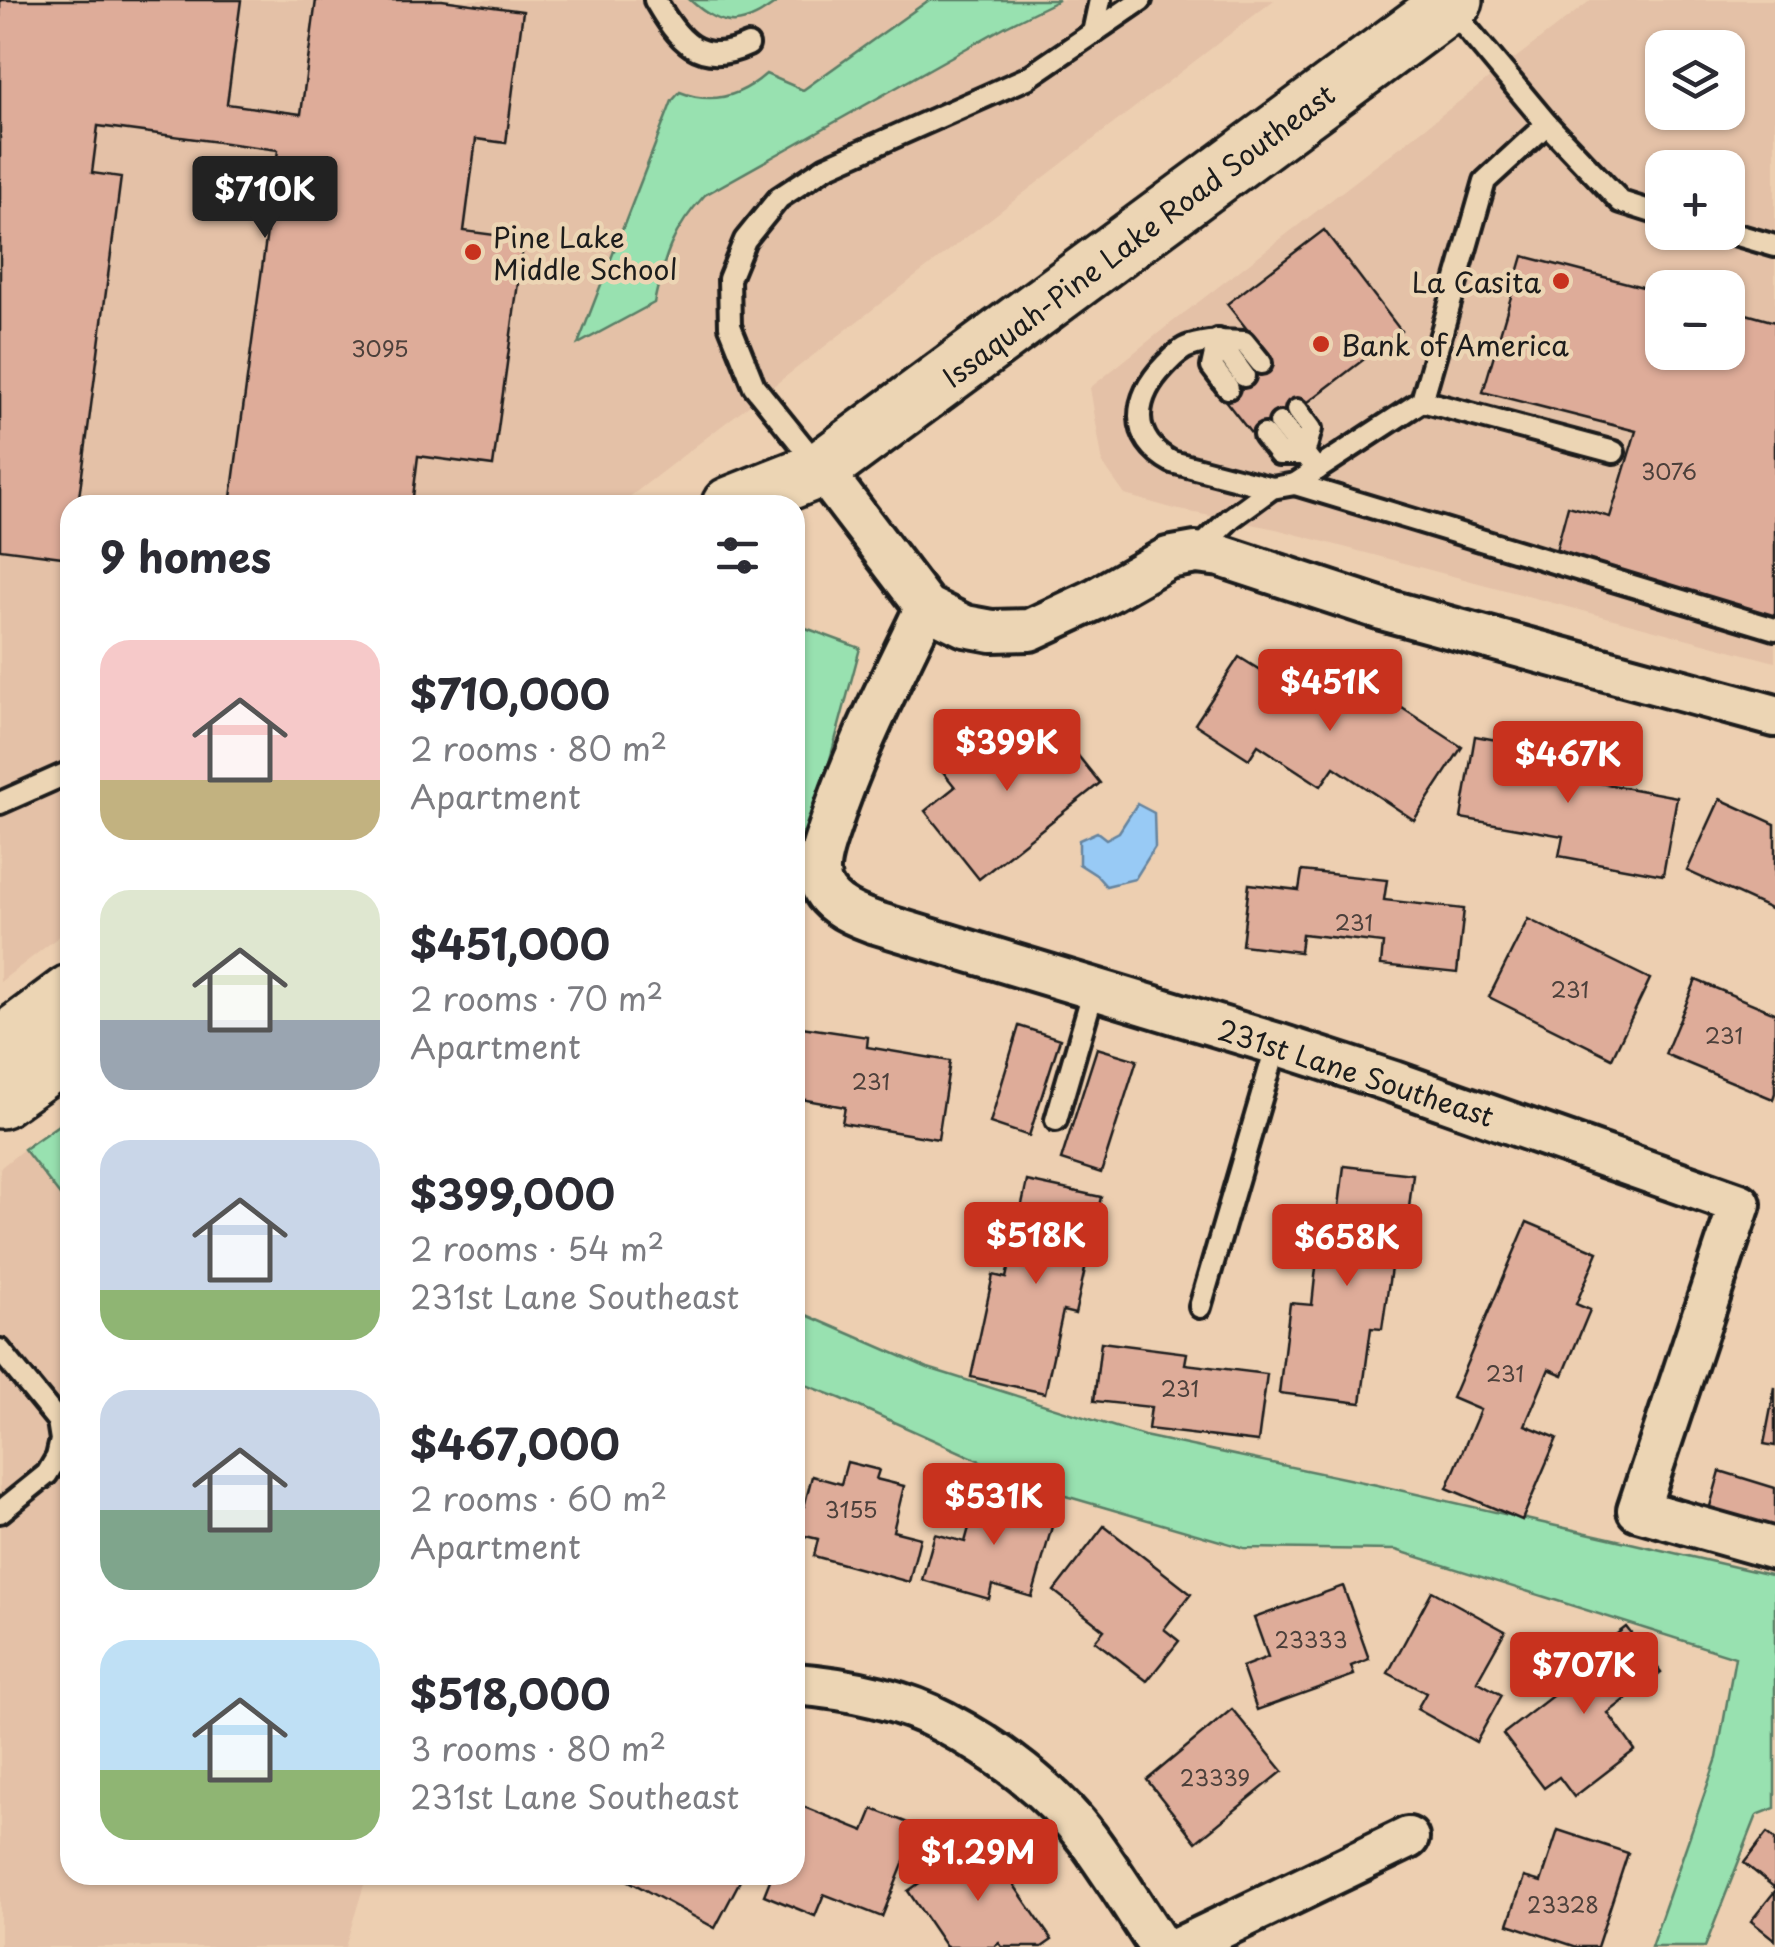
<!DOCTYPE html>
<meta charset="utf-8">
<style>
:root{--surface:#fff;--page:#f2f2f3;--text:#2b2b33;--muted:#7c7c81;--accent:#c8321e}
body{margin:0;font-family:"Playpen Sans",sans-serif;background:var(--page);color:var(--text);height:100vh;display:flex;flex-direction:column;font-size:38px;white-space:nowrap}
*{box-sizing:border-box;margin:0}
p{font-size:32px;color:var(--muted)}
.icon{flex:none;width:55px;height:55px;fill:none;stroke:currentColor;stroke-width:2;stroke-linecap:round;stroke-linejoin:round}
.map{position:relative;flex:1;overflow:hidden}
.details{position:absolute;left:60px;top:495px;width:745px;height:1390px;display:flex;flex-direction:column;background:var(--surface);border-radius:30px;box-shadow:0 2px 8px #0004}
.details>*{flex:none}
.controls{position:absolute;left:1645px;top:30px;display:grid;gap:20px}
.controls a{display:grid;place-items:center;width:100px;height:100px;border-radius:20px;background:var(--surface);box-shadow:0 2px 8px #0004;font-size:50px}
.price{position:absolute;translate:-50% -85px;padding:0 22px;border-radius:10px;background:var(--accent);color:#fff;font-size:32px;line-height:65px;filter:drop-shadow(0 2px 5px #0008)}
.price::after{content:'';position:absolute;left:50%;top:60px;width:30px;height:22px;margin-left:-15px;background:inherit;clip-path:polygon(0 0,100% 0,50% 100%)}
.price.selected{background:#222;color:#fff}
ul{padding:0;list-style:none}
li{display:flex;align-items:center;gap:30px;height:250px;padding:0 40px}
li span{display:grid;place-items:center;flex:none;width:280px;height:200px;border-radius:30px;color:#555}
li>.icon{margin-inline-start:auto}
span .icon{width:120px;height:120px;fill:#fffc;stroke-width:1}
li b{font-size:42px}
h2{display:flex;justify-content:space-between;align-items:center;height:120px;padding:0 40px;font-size:42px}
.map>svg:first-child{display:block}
.built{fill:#e4c1a7;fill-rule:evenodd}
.green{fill:#98e1b0;stroke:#5a7e66;stroke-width:2.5}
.water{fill:#98caf5;stroke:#66849e;stroke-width:2.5}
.building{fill:#deac99;stroke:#1c1c1c;stroke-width:2.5}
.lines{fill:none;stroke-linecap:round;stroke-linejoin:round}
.service-casing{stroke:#1c1c1c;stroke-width:28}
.minor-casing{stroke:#1c1c1c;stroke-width:48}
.secondary-casing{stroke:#1c1c1c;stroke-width:62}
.service{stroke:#ecd5b4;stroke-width:20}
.minor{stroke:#ecd5b4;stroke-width:40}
.secondary{stroke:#ecd5b4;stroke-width:55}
.poi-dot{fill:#c8321e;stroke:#ecd5b4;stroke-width:4}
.labels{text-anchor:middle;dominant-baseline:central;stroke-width:9;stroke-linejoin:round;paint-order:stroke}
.number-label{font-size:22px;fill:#4c403b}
.street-label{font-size:28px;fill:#1c1c1c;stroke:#ecd5b4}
.poi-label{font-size:28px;fill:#1c1c1c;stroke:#ecd5b4;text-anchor:start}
</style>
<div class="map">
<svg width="1775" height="1947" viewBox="0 0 1775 1947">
<rect width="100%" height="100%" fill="#edcfb1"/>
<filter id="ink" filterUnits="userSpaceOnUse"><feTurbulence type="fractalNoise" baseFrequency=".01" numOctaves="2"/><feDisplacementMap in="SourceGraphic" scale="20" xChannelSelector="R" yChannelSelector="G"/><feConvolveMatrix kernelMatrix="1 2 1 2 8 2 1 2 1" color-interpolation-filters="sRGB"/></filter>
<g filter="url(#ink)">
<g class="built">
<polygon points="0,0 1274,0 619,505 70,505 70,928 0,982"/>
<path d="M 1591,0 L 1775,0 L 1775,662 L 1276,529 L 1175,509 L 1125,495 L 1103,464 L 1090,388 L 1166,327 ZM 1662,48 L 1728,48 L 1728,112 L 1662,112 ZM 1662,168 L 1728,168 L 1728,232 L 1662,232 ZM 1662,288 L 1728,288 L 1728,352 L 1662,352 Z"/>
<polygon points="24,1149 70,1208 70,1875 367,1875 345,1947 0,1947 0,1168"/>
</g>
<g class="green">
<path d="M 690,0 L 780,0 C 744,27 725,32 690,0 Z"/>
<path d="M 929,0 L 1059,0 L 1006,26 L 705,195 C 672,230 664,257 654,303 L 578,344 L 672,101 L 680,92 C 712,105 741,96 766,74 L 803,90 Z"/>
<polygon points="803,627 860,648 808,841 795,856 795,633"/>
<polygon points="70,1117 70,1208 24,1149"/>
<polygon points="795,1310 928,1368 1144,1436 1377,1485 1775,1576 1775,1808 1757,1815 1705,1947 1651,1947 1717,1758 1735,1657 1396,1550 1244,1548 1045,1490 840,1398 795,1381"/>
</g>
<polygon class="water" points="1137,804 1154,813 1155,847 1135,879 1106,886 1096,875 1079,864 1079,840 1097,832 1106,839 1119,832"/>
<g class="building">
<polygon points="0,0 241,0 227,104 301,114 316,0 442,0 523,11 506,143 476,139 464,231 524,239 493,466 418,456 412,505 230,505 278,150 98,126 92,173 121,177 78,505 70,505 70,558 0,549"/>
<polygon points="1324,230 1401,331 1257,441 1220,394 1269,357 1227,304"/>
<polygon points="1523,256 1662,292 1662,352 1728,352 1728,309 1775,322 1775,618 1554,558 1568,506 1610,517 1636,431 1483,392"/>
<polygon points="1239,657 1276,680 1289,659 1371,713 1382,695 1462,747 1414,820 1334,767 1321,786 1258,745 1249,759 1195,724"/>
<polygon points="999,722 1023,752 1055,727 1100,783 979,879 925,811 955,787 940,768"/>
<polygon points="1475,736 1583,756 1579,779 1677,797 1663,875 1559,856 1563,836 1461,818"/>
<polygon points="1720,799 1775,824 1775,911 1687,871"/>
<polygon points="1302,871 1387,880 1384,900 1464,909 1457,973 1381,965 1383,943 1302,934 1300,952 1242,945 1249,884 1299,890"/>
<polygon points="1528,919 1650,979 1612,1058 1489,997"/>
<polygon points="1696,980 1775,1013 1775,1093 1773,1099 1665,1054"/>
<polygon points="795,1026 868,1037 867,1047 950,1061 938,1139 842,1123 845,1107 795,1098"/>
<polygon points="1019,1026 1060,1039 1029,1136 990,1123"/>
<polygon points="1097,1048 1137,1060 1101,1173 1061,1160"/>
<polygon points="1344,1166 1413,1174 1405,1242 1395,1241 1382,1329 1371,1328 1361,1403 1279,1393 1290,1303 1312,1305 1320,1230 1336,1231"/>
<polygon points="1027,1181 1101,1197 1075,1314 1063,1311 1045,1393 971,1377 993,1275 1006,1278"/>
<polygon points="1527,1222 1598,1252 1576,1304 1590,1310 1563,1375 1549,1369 1525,1425 1557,1438 1522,1520 1447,1488 1480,1410 1452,1398"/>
<polygon points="1101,1342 1187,1353 1185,1364 1267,1374 1258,1442 1148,1429 1151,1407 1094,1401"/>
<polygon points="1775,1387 1775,1446 1764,1444"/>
<polygon points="847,1462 879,1470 876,1479 904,1486 893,1531 920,1538 909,1582 814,1556 818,1539 797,1534 812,1476 841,1484"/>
<polygon points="1720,1471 1775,1488 1775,1530 1709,1510"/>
<polygon points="980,1488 1057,1509 1032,1597 992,1585 989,1599 922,1580 935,1534 965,1542"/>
<polygon points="1104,1526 1191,1594 1164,1629 1179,1641 1147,1681 1095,1641 1104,1630 1054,1591"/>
<polygon points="1343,1586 1369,1659 1351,1666 1354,1675 1257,1710 1242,1667 1268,1657 1254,1618"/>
<polygon points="1432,1591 1505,1631 1477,1681 1502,1695 1476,1742 1417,1709 1426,1693 1388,1673"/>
<polygon points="1626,1627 1661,1672 1608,1713 1635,1750 1574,1797 1559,1777 1544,1788 1503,1734 1569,1683 1563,1675"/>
<polygon points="1232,1709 1283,1771 1196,1842 1147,1780"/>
<polygon points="799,1805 864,1831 873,1809 918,1827 882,1917 824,1894 815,1916 764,1895 772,1875 795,1875 795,1816"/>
<polygon points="1558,1830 1628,1853 1597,1947 1577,1947 1508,1924 1524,1877 1541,1882"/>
<polygon points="1767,1833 1775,1839 1775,1888 1744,1863"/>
<polygon points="982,1839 1052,1940 1042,1947 1002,1947 999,1943 994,1947 946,1947 908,1891"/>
<polygon points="618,1875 743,1875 715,1928"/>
<polygon points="1775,1891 1775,1940 1751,1921"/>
</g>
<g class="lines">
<defs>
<g id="service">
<path d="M 655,0 C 678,40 699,68 748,45"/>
<polyline points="1449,7 1547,124 1621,202 1662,215"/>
<polyline points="1093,33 1100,0"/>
<polyline points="1727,232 1775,246"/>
<polyline points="1218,340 1212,367 1228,388"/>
<polyline points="1218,340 1244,376"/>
<path d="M 1261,363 L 1244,342 C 1226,341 1207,340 1190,346 C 1180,349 1172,358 1165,365 C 1133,398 1128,438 1172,462 L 1272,488"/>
<polyline points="1422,401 1614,452"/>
<polyline points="1297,410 1311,429 1304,454"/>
<polyline points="1280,423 1317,470"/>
<polyline points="1264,435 1279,454 1304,454"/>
<polyline points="820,468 754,386 730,326 729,279 745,240 779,198 826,167 1027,78 1141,0"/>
<polyline points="1295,484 1775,629"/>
<polyline points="1197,551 1231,518 1272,488 1295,484 1422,401 1485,181 1547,124"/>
<polyline points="0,803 70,772"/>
<polyline points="1056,1120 1094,989"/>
<polyline points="1200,1307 1277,1044"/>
<polyline points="0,1350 58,1421 61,1440 57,1457 47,1474 0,1512"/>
</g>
<g id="minor">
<polyline points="821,469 926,607 965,626 992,631 1030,630 1094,600 1168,558 1196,553 1221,556 1382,609 1775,716"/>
<path d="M 926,607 C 893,677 856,747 832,820 C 827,836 818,856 819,873 C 820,901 850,914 873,922 L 1277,1044 L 1394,1082 L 1740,1204 L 1638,1510 L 1775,1549"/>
<path d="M 795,1684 C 845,1688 899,1698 944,1722 C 997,1750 1051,1790 1087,1838 C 1113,1873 1136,1911 1160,1947"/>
<polyline points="1181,1947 1408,1838"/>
</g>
<g id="secondary">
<polyline points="730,505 821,469 1455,0"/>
<polyline points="0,1045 70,993"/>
<polyline points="0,1100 70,1050"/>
</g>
</defs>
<use href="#service" class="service-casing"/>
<use href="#minor" class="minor-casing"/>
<use href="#secondary" class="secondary-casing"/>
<use href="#service" class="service"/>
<use href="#minor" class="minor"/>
<use href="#secondary" class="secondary"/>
</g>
</g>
<g class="poi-dot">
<circle cx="473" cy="252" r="10"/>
<circle cx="1561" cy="281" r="10"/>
<circle cx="1321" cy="344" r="10"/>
</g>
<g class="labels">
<g class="number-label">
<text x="380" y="347">3095</text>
<text x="1669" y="470">3076</text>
<text x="1354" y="921">231</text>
<text x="1570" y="988">231</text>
<text x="1724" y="1034">231</text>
<text x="871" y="1080">231</text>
<text x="1505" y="1372">231</text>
<text x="1180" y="1387">231</text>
<text x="851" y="1508">3155</text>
<text x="1311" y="1638">23333</text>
<text x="1215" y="1776">23339</text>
<text x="1563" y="1903">23328</text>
</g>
<g class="street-label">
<text transform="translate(1138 235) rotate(-37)">Issaquah-Pine Lake Road Southeast</text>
<text transform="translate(1356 1072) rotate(18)">231st Lane Southeast</text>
</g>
<g class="poi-label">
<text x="493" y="236">Pine Lake<tspan x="493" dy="32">Middle School</tspan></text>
<text x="1541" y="281" text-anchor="end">La Casita</text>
<text x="1341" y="344">Bank of America</text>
</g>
</g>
</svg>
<div class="controls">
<a><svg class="icon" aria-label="layers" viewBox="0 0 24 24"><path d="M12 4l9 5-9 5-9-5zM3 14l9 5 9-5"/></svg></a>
<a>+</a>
<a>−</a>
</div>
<b class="price selected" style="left:265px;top:241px">$710K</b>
<b class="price" style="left:1330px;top:734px">$451K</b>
<b class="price" style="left:1007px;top:794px">$399K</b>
<b class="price" style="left:1568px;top:806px">$467K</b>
<b class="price" style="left:1036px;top:1287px">$518K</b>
<b class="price" style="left:1347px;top:1289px">$658K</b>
<b class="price" style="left:994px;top:1548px">$531K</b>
<b class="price" style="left:1584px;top:1717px">$707K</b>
<b class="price" style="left:978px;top:1904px">$1.29M</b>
<section class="details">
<h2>9 homes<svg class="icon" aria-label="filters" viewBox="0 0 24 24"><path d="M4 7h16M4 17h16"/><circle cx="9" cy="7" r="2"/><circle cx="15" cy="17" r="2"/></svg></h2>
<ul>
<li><span style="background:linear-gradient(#f6c9c9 70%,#c2b280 0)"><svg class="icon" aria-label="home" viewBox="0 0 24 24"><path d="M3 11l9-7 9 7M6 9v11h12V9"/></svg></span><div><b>$710,000</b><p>2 rooms · 80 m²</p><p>Apartment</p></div></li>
<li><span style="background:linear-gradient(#dfe7d0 65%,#9aa5b1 0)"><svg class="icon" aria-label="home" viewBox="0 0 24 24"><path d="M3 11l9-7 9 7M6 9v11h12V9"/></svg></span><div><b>$451,000</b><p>2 rooms · 70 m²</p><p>Apartment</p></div></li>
<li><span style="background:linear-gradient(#c9d6e8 75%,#8fb573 0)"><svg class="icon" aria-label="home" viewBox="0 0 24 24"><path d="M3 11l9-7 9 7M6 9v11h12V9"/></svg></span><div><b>$399,000</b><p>2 rooms · 54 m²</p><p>231st Lane Southeast</p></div></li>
<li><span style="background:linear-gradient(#c9d6e8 60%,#7fa58c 0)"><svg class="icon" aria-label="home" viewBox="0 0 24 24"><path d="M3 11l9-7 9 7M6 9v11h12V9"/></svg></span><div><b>$467,000</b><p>2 rooms · 60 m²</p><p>Apartment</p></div></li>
<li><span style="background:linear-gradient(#bfe0f5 65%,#8fb573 0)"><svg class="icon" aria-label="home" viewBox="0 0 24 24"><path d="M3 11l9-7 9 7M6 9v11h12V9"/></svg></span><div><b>$518,000</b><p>3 rooms · 80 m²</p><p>231st Lane Southeast</p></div></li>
</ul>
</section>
</div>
